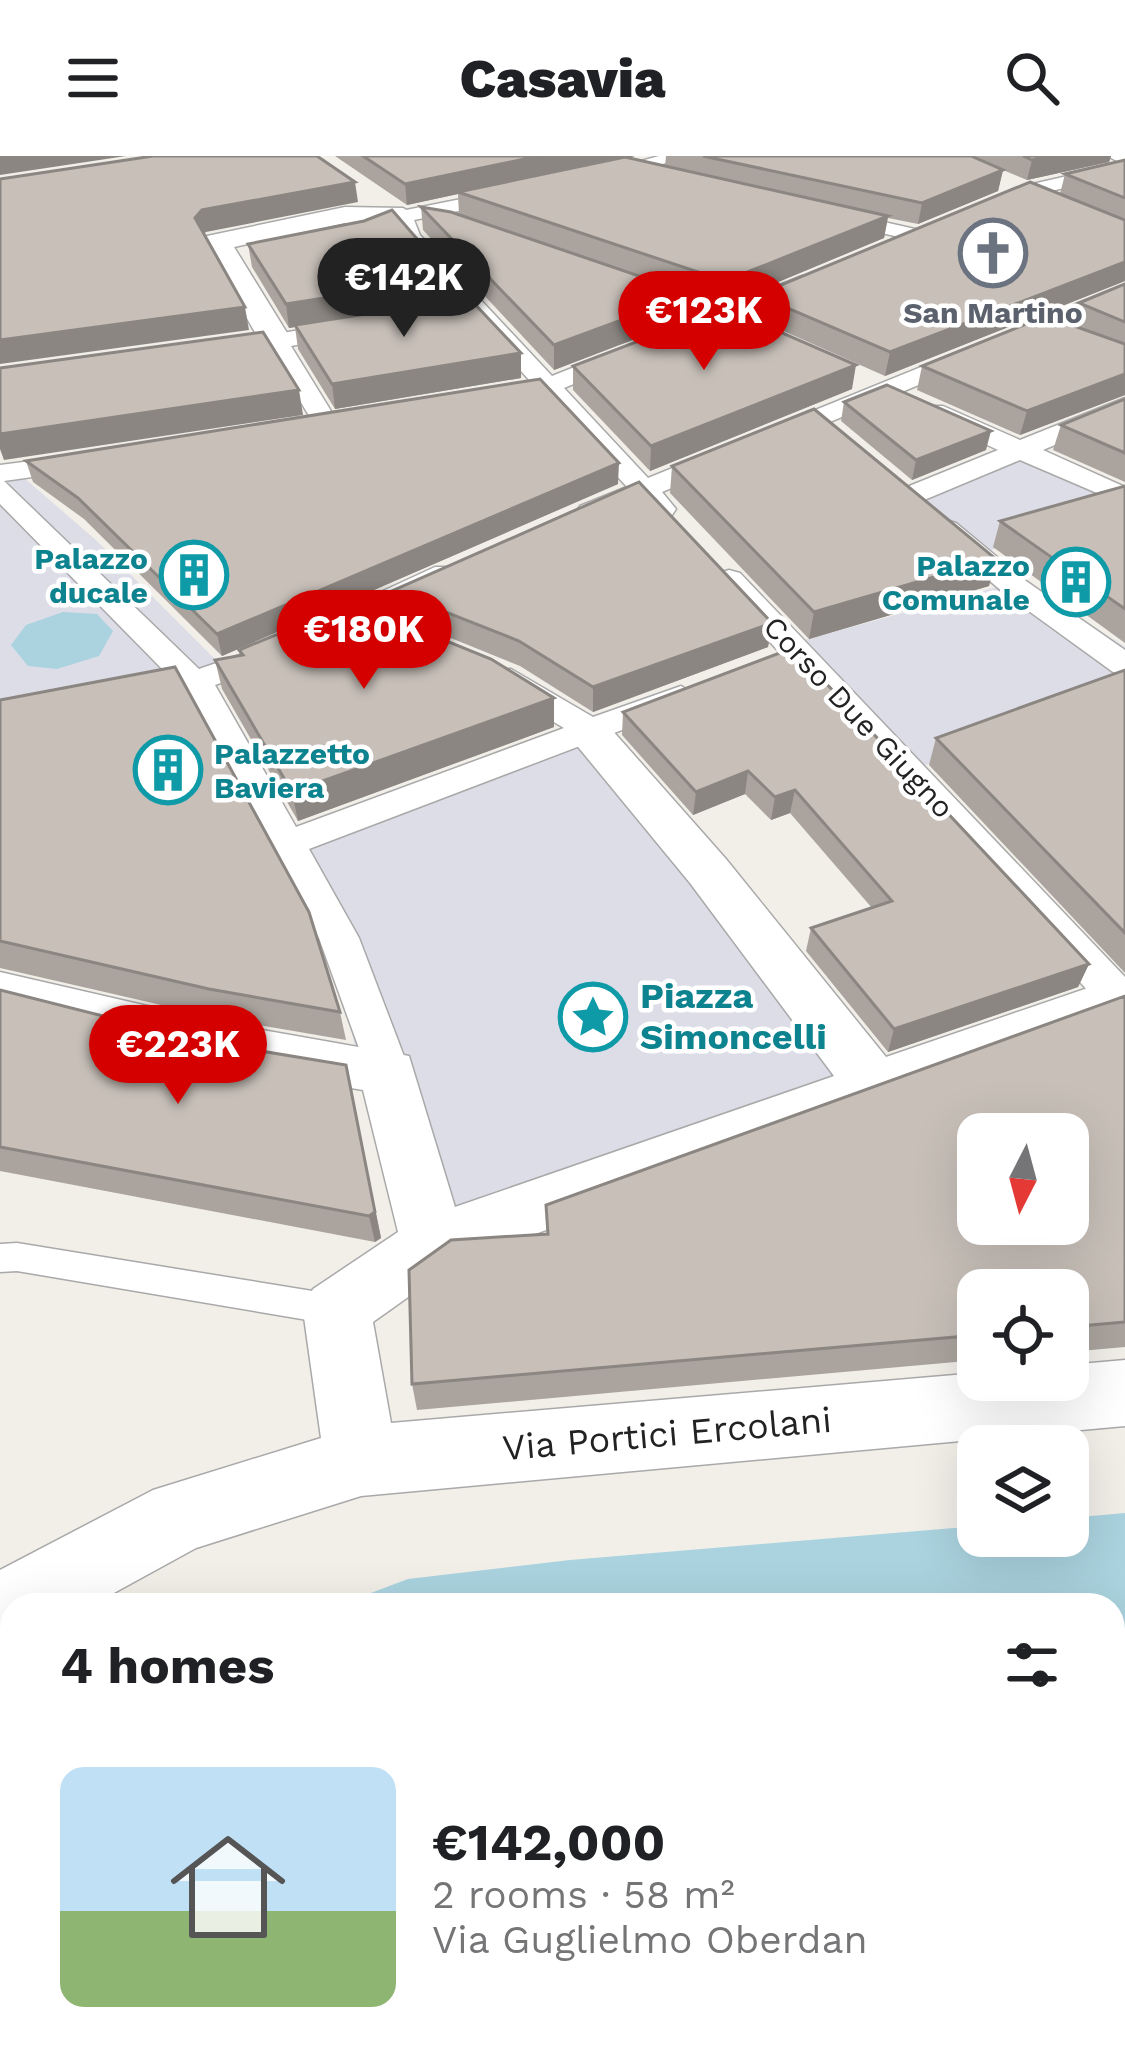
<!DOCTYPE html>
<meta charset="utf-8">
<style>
:root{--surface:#fff;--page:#f6f6f6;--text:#202124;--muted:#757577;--accent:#d40000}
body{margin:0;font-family:"Work Sans",sans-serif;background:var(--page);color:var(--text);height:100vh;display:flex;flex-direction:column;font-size:45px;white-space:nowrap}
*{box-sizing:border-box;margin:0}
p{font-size:39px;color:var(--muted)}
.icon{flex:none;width:66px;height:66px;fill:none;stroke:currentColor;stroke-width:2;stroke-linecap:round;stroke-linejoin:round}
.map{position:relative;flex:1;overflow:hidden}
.panel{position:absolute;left:0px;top:1437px;width:1125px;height:468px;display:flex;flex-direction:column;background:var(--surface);border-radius:36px 36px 0 0;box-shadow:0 12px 48px #0002}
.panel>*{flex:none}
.needle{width:78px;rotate:186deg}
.tools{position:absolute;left:957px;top:957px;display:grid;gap:24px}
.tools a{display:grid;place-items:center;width:132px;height:132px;border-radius:24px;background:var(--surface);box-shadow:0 12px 48px #0002;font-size:60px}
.price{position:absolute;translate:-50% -102px;padding:0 27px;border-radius:42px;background:var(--accent);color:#fff;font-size:39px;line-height:78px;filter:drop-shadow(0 3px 6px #0008)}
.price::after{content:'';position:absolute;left:50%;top:72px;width:36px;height:27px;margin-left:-18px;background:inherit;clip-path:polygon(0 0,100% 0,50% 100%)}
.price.on{background:#222;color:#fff}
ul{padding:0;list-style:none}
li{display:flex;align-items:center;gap:36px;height:300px;padding:0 60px}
li span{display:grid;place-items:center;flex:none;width:336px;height:240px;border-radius:24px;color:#555}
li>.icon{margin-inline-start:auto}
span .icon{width:144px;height:144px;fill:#fffc;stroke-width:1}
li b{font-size:51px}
h2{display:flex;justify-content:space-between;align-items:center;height:144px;padding:0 60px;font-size:51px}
header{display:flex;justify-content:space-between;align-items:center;height:156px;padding:0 60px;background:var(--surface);font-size:54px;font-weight:800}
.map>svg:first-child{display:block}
.plaza{fill:#dddde8}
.water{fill:#aad3df}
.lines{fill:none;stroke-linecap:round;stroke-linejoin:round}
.service-casing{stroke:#a9a9a9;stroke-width:3}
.pedestrian-casing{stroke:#a9a9a9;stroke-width:3}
.minor-casing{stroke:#a9a9a9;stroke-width:3}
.service{fill:#fff;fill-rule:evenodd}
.pedestrian{fill:#fff;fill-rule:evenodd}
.minor{fill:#fff;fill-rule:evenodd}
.wall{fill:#aba49e}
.shaded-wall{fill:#8b8681}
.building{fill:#c7bfb8;stroke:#8b8681;stroke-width:3;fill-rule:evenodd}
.labels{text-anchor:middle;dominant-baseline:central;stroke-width:9;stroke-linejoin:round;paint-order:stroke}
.far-worship-label{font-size:30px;font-weight:bold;fill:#5b616d;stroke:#fff}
.far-culture-label{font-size:30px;font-weight:bold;fill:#0d838f;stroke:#fff;text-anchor:end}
.far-street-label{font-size:30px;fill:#222;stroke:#fff}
.culture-label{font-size:36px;font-weight:bold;fill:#0d838f;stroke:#fff;text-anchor:start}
.street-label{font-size:36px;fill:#222;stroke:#fff}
</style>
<header><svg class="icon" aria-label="menu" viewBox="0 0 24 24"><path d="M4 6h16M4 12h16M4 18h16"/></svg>Casavia<svg class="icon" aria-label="search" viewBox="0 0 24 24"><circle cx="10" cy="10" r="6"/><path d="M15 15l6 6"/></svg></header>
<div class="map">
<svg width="1125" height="1905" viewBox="0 0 1125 1905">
<rect width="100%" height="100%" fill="#f2efe9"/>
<g class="plaza">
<polygon points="1001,293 1125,334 1088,366 967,401 909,330"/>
<polygon points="0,309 16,315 97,385 220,508 0,568"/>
<polygon points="1023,424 1125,491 1125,537 890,622 775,492"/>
<polygon points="589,567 897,937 409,1109 329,784 275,688"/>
</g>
<g class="water">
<polygon points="63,456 97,458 113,475 99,500 57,513 28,510 11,489 26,469"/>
<polygon points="1125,1357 1125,1905 0,1905 0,1620 12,1613 12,1893 1113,1893 1113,1449 339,1449 408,1423 570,1404 978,1370 978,1380 1068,1380 1068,1362"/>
</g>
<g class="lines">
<defs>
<polygon id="service" points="17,1087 337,1139 349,1143 354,1154 349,1165 337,1169 17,1115 0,1116 0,1088"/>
<g id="pedestrian">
<polygon points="659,0 692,0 592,27 583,21"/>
<polygon points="1125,7 1125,19 1032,39 987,57 977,51 1019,31"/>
<polygon points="516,32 523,34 523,42 414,64 420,79 552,220 802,120 818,120 821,125 564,232 648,322 1125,128 1125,143 662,336 676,353 672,359 652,359 640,345 590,364 576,356 580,350 627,331 542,238 480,245 476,240 480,235 530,225 403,85 396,71 382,76 372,70 396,56"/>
<polygon points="826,53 924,75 927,79 917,85 819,63 816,59"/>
<polygon points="354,165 362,167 362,177 291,190 339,268 326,276 317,273 264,185 276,178"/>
<polygon points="1125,242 1125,259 1043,294 1125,331 1125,349 1020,304 917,347 897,347 893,341 897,335 998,294 925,260 921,255 925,250 943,250 1020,284"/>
<polygon points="86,298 99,306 96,312 4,325 199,513 257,493 435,411 457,411 461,417 457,423 279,507 215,529 296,671 564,572 487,527 483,520 487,513 511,513 593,561 681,530 698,540 693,547 309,693 359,782 410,916 404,928 388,933 372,928 319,782 185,535 0,569 0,549 168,519 0,348 0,309"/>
<polygon points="946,364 956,367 1026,425 1125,494 1125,519 1113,516 1004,437 936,379 932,373 936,367"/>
<polygon points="729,414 740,417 1125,821 1125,864 1110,859 718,429 714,423 718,417"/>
</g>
<g id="minor">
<polygon points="1107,0 1125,0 1125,9"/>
<polygon points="345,51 403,52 416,60 403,68 345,67 234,91 292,185 276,194 190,207 179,204 174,197 179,190 256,178 203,86 207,80"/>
<polygon points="588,561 604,565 726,703 886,901 1120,821 1125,822 1125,861 456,1107 373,1166 391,1267 978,1217 978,1224 1068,1224 1068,1209 1125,1204 1125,1270 361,1340 196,1392 92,1449 12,1449 12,1487 0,1482 0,1414 153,1334 321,1282 303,1154 313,1133 398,1076 363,934 217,910 0,856 0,816 217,866 409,900 455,1051 834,920 690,727 565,575 572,565"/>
</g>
</defs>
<use href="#service" class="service-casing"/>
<use href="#pedestrian" class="pedestrian-casing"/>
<use href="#minor" class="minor-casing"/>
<use href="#service" class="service"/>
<use href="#pedestrian" class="pedestrian"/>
<use href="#minor" class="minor"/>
</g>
<g class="wall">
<polygon points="335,0 635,0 627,2 665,10 666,0 1111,0 1109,6 1027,24 991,9 1003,14 998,35 918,68 888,62 884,82 723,149 692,138 690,162 554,214 423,74 421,51 459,59 458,38 407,49"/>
<polygon points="1125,4 1125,125 885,220 754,162 757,139 1060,38 1065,18"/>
<polygon points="248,88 452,144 521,197 521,222 335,253 298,193 295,171 289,172 252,111"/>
<polygon points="1125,128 1125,239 1020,279 917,234 922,210 1072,169 1079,147"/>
<polygon points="573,210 852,233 650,315 573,234"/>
<polygon points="1125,243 1125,326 1053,294 1061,269"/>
<polygon points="844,246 986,294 912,324 841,265"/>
<polygon points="26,305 618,328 222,500 84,363 33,326"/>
<polygon points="672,310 996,403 989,430 809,483 670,337"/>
<polygon points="1125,330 1125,487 993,391 1000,365"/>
<polygon points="392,435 772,467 768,491 593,556 520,510 394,459"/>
<polygon points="793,492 1089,808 1078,831 888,896 806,795 811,772 872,752 790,657 771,664 745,638 693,659 622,579 623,556"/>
<polygon points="239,494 554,542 554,571 298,665 222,533 215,504 240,499"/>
<polygon points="1125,514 1125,817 929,609 936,582"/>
<polygon points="0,544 340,856 346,884 218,862 0,812"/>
<polygon points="0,834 206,886 346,909 381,1082 375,1086 0,1015"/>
<polygon points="1125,840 1125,1191 1068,1196 1068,1134 978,1134 978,1204 417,1254 412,1228 547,1078 546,1049"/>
</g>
<g class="shaded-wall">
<polygon points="0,0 126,0 0,19"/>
<polygon points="539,0 635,0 407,49 405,28"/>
<polygon points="1050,0 1111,0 1109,6 1027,24 1032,4"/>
<polygon points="1003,14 998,35 918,68 922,47"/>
<polygon points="355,26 358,46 206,76 199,83 195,62 202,54"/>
<polygon points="888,60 884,82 723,149 725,125"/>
<polygon points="1125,106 1125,125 885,220 890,196"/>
<polygon points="451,122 452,146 289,172 286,148"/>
<polygon points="692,138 690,162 554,214 554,189"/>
<polygon points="245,151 249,174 0,208 0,184"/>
<polygon points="521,197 521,222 335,253 332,228"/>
<polygon points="856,209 852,233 650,315 651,290"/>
<polygon points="1125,218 1125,239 1020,279 1027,255"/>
<polygon points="299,234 303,259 4,304 0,293 0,278"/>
<polygon points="991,275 986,294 912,324 916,304"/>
<polygon points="619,307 618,328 222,500 217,478"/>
<polygon points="996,403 989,430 809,483 814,456"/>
<polygon points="772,467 768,491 593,556 593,531"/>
<polygon points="554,542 554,571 298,665 292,636"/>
<polygon points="748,615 745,638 693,659 696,636"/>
<polygon points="795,634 790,657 771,664 775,641"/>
<polygon points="1089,808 1078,831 888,896 894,873"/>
<polygon points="346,909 381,1082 375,1086 369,1060"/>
</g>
<g class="building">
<polygon points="153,0 317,0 355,26 202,54 195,62 245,151 0,184 0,23"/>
<polygon points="363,0 539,0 405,28"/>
<polygon points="703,0 971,0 1003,14 922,47"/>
<polygon points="1023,0 1050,0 1032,4"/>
<polygon points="625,1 888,60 725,125 458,36"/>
<polygon points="1125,4 1125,42 1065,18"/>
<polygon points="1030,26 1125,64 1125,106 890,196 757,139"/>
<polygon points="421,51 451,56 692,138 554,189"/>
<polygon points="392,54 451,122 286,148 248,88 364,65"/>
<polygon points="1125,128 1125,166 1079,147"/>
<polygon points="469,142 521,197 332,228 295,169"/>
<polygon points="725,152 856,209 651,290 573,210"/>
<polygon points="1046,160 1125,188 1125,218 1027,255 922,210"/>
<polygon points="263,176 299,234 0,278 0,212"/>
<polygon points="540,223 619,307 217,478 78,342 26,305"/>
<polygon points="887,229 991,275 916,304 844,246"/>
<polygon points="1125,243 1125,297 1061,269"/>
<polygon points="814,253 996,403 814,456 672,310"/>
<polygon points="639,326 772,467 593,531 519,485 392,435"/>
<polygon points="1125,330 1125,453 1000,365"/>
<polygon points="353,447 491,503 554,542 292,636 215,504 243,499 239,494"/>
<polygon points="793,492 1089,808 894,873 811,772 892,745 795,634 775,641 748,615 696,636 623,556"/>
<polygon points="175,511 309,756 340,856 209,833 0,785 0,544"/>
<polygon points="1125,514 1125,777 936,582"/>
<polygon points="0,834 206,886 346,909 375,1056 369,1060 0,991"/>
<path d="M 1125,840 L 1125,1166 L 1068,1171 L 1068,1134 L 978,1134 L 978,1179 L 412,1228 L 409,1114 L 451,1084 L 548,1078 L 546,1049 ZM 978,978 L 1068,978 L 1068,1068 L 978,1068 Z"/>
</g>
<defs>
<symbol id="church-ring" viewBox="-11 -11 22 22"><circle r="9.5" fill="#fff" stroke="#6b7280" stroke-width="1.5"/><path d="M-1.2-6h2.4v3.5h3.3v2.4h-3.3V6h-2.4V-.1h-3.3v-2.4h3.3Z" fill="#6b7280"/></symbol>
<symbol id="building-ring" viewBox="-11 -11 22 22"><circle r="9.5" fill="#fff" stroke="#0f9aa8" stroke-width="1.5"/><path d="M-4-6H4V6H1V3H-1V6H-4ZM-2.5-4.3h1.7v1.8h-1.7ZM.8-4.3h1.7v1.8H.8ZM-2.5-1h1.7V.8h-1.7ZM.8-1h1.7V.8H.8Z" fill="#0f9aa8"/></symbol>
<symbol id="sight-ring" viewBox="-11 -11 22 22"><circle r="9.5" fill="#fff" stroke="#0f9aa8" stroke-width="1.5"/><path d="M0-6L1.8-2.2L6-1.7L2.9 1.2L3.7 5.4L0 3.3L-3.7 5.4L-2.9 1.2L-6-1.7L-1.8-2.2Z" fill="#0f9aa8"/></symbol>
</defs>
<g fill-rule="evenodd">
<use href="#church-ring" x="955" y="59" width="76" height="76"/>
<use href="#building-ring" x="156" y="381" width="76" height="76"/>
<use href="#building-ring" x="1038" y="388" width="76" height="76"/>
<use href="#building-ring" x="130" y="576" width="76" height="76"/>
<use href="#sight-ring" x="555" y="823" width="76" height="76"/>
</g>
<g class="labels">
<g class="far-worship-label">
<text x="993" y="156">San Martino</text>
</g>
<g class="far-culture-label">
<text x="148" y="402">Palazzo<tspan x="148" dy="34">ducale</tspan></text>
<text x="1030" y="409">Palazzo<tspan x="1030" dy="34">Comunale</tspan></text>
<text x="214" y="597" text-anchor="start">Palazzetto<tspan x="214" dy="34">Baviera</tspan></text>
</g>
<g class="far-street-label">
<text transform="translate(859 561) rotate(47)">Corso Due Giugno</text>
</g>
<g class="culture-label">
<text x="640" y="840">Piazza<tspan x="640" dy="41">Simoncelli</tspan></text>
</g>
<g class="street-label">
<text transform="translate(667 1278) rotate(-5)">Via Portici Ercolani</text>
</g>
</g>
</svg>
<div class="tools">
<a><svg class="needle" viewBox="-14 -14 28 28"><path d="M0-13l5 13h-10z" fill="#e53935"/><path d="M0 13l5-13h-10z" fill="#757577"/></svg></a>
<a><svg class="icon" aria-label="locate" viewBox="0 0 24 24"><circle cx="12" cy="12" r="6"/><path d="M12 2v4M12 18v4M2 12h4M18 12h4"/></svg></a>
<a><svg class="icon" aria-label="layers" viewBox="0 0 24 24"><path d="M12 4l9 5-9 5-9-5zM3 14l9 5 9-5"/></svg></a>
</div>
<b class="price on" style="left:404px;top:184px">€142K</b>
<b class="price" style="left:704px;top:217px">€123K</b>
<b class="price" style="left:364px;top:536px">€180K</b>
<b class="price" style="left:178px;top:951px">€223K</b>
<section class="panel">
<h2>4 homes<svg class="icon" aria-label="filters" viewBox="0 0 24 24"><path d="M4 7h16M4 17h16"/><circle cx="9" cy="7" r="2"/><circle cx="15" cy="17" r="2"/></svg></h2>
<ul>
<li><span style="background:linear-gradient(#bfe0f5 60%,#8fb573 0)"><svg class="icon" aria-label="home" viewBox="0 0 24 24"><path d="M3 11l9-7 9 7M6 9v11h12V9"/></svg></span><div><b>€142,000</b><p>2 rooms · 58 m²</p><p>Via Guglielmo Oberdan</p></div></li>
</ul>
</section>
</div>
